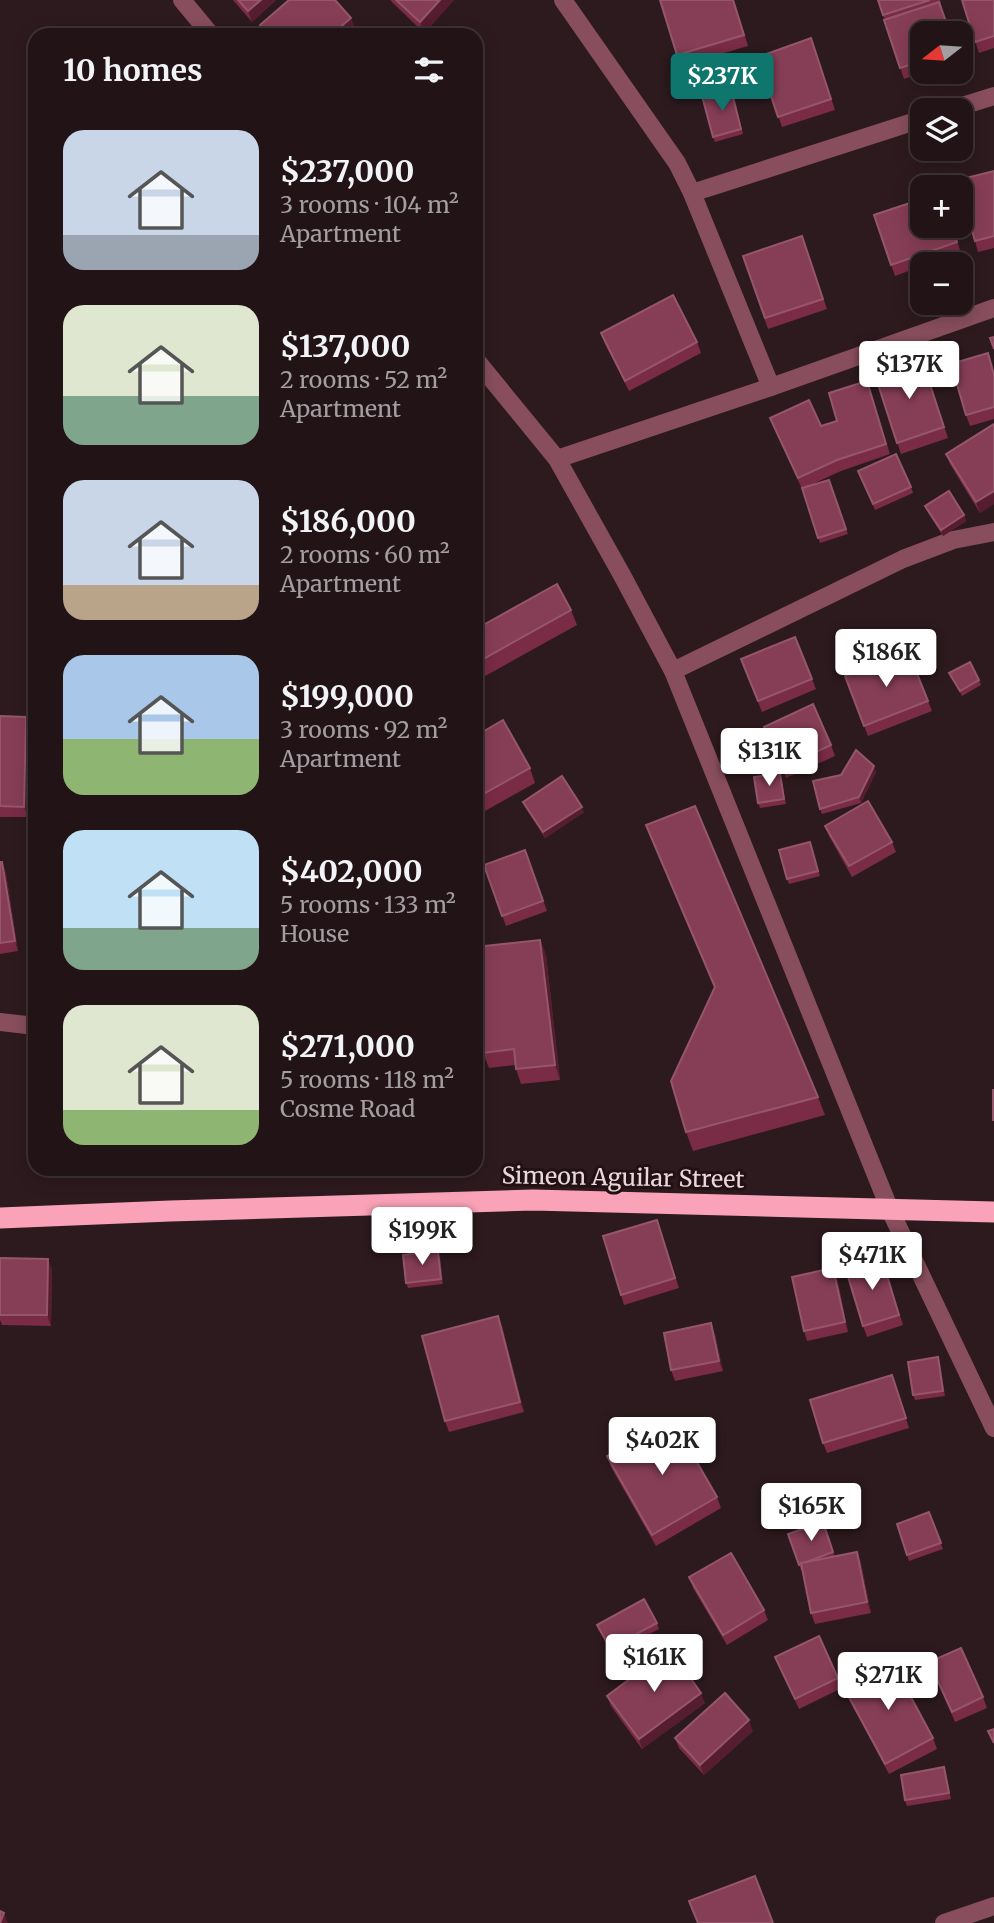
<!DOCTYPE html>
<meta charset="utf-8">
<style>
:root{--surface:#221416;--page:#2a1d1f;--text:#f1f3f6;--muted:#a29ea1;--line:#3f3335;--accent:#0f766e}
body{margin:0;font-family:Merriweather,serif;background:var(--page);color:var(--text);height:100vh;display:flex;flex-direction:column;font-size:26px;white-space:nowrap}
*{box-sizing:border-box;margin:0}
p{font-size:23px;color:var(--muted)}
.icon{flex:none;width:38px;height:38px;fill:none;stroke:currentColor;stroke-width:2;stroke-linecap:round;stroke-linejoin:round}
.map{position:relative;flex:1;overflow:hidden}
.details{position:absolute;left:28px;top:28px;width:455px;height:1148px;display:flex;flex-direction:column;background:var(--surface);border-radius:21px;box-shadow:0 4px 18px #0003,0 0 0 2px var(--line)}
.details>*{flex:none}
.needle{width:46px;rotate:253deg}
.tools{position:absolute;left:910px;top:21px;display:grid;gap:14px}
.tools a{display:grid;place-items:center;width:63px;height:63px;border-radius:14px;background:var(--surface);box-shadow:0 4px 18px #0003,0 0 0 2px var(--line);font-size:35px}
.price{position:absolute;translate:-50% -60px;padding:0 16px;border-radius:7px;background:#fff;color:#222;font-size:23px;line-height:46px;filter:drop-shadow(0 2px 4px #0008)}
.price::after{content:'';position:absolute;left:50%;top:42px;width:21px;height:16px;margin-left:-10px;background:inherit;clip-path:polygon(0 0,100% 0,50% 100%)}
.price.selected{background:var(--accent);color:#fff}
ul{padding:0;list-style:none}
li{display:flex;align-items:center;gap:21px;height:175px;padding:0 35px}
li span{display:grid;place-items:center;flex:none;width:196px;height:140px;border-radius:21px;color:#555}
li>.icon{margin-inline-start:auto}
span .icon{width:84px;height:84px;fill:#fffc;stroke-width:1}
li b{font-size:30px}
h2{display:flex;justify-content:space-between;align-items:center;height:84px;padding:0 35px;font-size:30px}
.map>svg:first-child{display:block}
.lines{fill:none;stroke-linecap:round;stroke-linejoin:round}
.street{stroke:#884e5d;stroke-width:18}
.highway{stroke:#faa2b7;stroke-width:21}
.wall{fill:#7a2b46}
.shaded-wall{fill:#561c2f}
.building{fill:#863e56;stroke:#95566b;stroke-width:2}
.labels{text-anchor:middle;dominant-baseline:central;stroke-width:6;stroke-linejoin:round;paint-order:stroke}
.street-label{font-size:23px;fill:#e7d9db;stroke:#231015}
</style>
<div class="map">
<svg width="994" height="1923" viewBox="0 0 994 1923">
<rect width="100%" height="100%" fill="#2d1a1e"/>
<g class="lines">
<g class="street">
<polyline points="182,0 211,35"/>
<polyline points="563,0 677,163 692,193 771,387"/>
<polyline points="949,110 994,96"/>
<polyline points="692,193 922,119"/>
<polyline points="476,360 557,459 623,577 673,671 890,1210 994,1428"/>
<polyline points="557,459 771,387 994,308"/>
<polyline points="673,671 903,559 953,540 994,532"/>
<polyline points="0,1022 35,1026"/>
<polyline points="944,1923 994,1906"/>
</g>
<polyline class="highway" points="0,1218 170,1211 533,1200 994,1212"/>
</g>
<g class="wall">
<polygon points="233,0 276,0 252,22"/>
<polygon points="390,0 454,0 424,33"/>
<polygon points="734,0 748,46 680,66 677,55"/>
<polygon points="878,0 940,0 942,8 922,33 922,72 925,72 904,79"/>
<polygon points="962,0 994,0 994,48 979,53"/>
<polygon points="260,25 355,28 347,35 264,35"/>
<polygon points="811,38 835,110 782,127 758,57"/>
<polygon points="733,94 743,134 715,142 713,137"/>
<polygon points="994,171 994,248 978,252 975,241"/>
<polygon points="874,215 952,226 961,253 927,264 922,264 922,266 895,276"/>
<polygon points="802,236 827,309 768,329 743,256"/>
<polygon points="601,333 697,342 701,353 629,391 605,344"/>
<polygon points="988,353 994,373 994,419 970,426 966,415"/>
<polygon points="922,360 948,438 901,454 875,375"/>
<polygon points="867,381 890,454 841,471 802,489 770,418 821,426 837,421"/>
<polygon points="994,424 994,504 980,513 950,464 946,454"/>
<polygon points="860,476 911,487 913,493 875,510"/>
<polygon points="829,480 848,534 820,543 802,488"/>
<polygon points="925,506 964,515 966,521 943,536 927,511"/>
<polygon points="571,610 577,625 476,681 476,629"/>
<polygon points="908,651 932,711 868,736 845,676"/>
<polygon points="741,659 812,679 816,689 762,712"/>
<polygon points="949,673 979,680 981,685 962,696"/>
<polygon points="0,716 29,727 28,817 0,817"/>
<polygon points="476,716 484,731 530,768 535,783 476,816"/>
<polygon points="764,727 831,745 835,756 786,778"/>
<polygon points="876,772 861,803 822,814 820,809 841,775"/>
<polygon points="780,773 786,804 760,808 758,803"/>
<polygon points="523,802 584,812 545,838 525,807"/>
<polygon points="646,825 818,1097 825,1115 693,1151 686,1132 715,989 653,843"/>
<polygon points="825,826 892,842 896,852 852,877 829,836"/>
<polygon points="812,847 820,876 789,884 787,879"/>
<polygon points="525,850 547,911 506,926 484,865"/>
<polygon points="0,862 2,862 6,873 18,951 0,954"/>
<polygon points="540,940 546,955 560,1080 521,1084 516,1069 515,1065 489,1068 483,1053"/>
<polygon points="657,1220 679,1288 624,1305 621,1295"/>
<polygon points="440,1257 443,1284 408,1288 406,1283"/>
<polygon points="0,1258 52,1269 51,1326 2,1325 0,1320"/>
<polygon points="882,1259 903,1325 867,1337 863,1326"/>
<polygon points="833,1268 837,1278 848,1332 807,1341 804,1331"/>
<polygon points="502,1326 524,1412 449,1432 445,1421"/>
<polygon points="715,1334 723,1371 675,1381 671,1370"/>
<polygon points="940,1363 945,1396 915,1400 913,1395"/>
<polygon points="892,1375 909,1428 827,1453 823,1443"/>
<polygon points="607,1456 717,1497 721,1508 656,1546 611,1467"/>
<polygon points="929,1512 943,1549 909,1561 907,1555"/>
<polygon points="823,1522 835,1557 857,1552 861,1563 871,1613 815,1624 811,1613 803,1570 801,1570 788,1534"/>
<polygon points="689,1577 764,1610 768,1620 727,1645 693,1588"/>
<polygon points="657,1623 659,1629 612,1654 597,1625"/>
<polygon points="775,1657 838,1678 842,1688 799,1709"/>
<polygon points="929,1662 983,1697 987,1708 955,1722"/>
<polygon points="843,1686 933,1738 937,1749 889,1774 847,1696"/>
<polygon points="607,1696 705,1703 642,1749 611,1706"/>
<polygon points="753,1731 704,1775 679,1748 675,1738"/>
<polygon points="944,1767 951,1799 907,1806 905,1800"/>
</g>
<g class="shaded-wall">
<polygon points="261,0 276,0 252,22 248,11"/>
<polygon points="440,0 454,0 424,33 420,22"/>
<polygon points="351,18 355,28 347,35 331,35"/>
<polygon points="994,491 994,504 980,513 976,502"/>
<polygon points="964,515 966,521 943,536 941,530"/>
<polygon points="26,717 29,727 28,817 24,807"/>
<polygon points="874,766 876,772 861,803 859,797"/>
<polygon points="582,807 584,812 545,838 543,832"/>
<polygon points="2,862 6,873 18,951 15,941"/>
<polygon points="540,940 546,955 560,1080 555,1065"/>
<polygon points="438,1251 440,1257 443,1284 441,1279"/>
<polygon points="48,1259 52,1269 51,1326 47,1315"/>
<polygon points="833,1268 837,1278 848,1332 845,1322"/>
<polygon points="498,1316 502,1326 524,1412 520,1402"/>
<polygon points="711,1323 715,1334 723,1371 719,1361"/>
<polygon points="938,1357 940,1363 945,1396 943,1391"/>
<polygon points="857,1552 861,1563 871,1613 867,1602"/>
<polygon points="701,1693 705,1703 642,1749 639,1739"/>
<polygon points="749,1720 753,1731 704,1775 700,1765"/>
<polygon points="4,1913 8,1923 0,1923"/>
</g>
<g class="building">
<polygon points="238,0 261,0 248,11"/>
<polygon points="289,0 335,0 351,18 331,35 269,35 260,25"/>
<polygon points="396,0 440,0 420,22"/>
<polygon points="660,0 733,0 744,35 677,55"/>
<polygon points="878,0 930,0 883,15"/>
<polygon points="962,0 994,0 994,36 975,42"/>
<polygon points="939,2 950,33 922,33 922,61 900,68 884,20"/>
<polygon points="811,38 831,99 778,117 758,57"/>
<polygon points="731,89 741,129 713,137 702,96"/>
<polygon points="994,171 994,236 975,241 958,180"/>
<polygon points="922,199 922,226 952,226 957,242 891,265 874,215"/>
<polygon points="802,236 823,299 765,318 743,256"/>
<polygon points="673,295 697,342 625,381 601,333"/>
<polygon points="994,337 994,349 990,338"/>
<polygon points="988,353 994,375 994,407 966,415 951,364"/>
<polygon points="922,360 944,427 897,443 875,375"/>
<polygon points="867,381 886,444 837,460 798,478 770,418 809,400 821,426 837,421 829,393"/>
<polygon points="994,424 994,491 976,502 946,454"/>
<polygon points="896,454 911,487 873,504 858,471"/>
<polygon points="829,480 846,529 818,538 802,488"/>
<polygon points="949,491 964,515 941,530 925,506"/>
<polygon points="557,584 571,610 476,663 476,629"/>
<polygon points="795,637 812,679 758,701 741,659"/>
<polygon points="908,651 928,701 864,726 845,676"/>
<polygon points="970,662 979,680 960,691 949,673"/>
<polygon points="813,704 831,745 782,768 764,727"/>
<polygon points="0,716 26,717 24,807 0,806"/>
<polygon points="476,716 484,731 503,720 530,768 476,798"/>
<polygon points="856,750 874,766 859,797 820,809 813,781 841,775"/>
<polygon points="780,773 784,799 758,803 754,777"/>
<polygon points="562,776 582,807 543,832 523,802"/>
<polygon points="868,801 892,842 849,866 825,826"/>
<polygon points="695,806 818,1097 686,1132 671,1081 715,987 646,825"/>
<polygon points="810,842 818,871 787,879 779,850"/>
<polygon points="525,850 543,901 502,916 484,865"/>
<polygon points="0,862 2,862 15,941 0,943"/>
<polygon points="540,940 555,1065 516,1069 514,1049 483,1053 476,989 476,947"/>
<rect x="993" y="1090" width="1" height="30"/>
<polygon points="657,1220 675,1278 621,1295 603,1236"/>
<polygon points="438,1251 441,1279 406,1283 403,1255"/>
<polygon points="0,1258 48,1259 47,1315 0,1315"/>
<polygon points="882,1259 899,1315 863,1326 846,1270"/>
<polygon points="833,1268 845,1322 804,1331 792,1277"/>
<polygon points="498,1316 520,1402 445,1421 422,1336"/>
<polygon points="711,1323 719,1361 671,1370 664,1333"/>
<polygon points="938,1357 943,1391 913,1395 908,1362"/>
<polygon points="892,1375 906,1418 823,1443 810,1400"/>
<polygon points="672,1419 717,1497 652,1535 607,1456"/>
<polygon points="929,1512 941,1543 907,1555 897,1524"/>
<polygon points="823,1522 833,1552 799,1565 788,1534"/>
<polygon points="857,1552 867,1602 811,1613 801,1563"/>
<polygon points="731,1553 764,1610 723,1635 689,1577"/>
<polygon points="644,1599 657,1623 610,1648 597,1625"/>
<polygon points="819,1636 838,1678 795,1699 775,1657"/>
<polygon points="961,1648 983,1697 952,1712 929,1662"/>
<polygon points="670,1649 701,1693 639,1739 607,1696"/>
<polygon points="891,1660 933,1738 885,1764 843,1686"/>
<polygon points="725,1693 749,1720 700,1765 675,1738"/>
<polygon points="994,1729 994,1743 988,1731"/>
<polygon points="944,1767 949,1793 905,1800 901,1775"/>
<polygon points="755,1876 773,1923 698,1923 689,1901"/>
<polygon points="0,1911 4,1913 0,1923"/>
</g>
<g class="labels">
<g class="street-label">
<text transform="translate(623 1177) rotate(1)">Simeon Aguilar Street</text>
</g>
</g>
</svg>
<div class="tools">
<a><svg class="needle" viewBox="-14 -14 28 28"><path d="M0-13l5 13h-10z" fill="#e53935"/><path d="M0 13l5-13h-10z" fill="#a29ea1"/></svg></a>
<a><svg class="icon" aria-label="layers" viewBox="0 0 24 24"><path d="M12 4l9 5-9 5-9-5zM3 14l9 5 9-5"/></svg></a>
<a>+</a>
<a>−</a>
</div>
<b class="price selected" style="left:722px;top:113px">$237K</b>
<b class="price" style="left:909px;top:401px">$137K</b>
<b class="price" style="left:886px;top:689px">$186K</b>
<b class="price" style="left:769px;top:788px">$131K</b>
<b class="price" style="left:422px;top:1267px">$199K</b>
<b class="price" style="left:872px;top:1292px">$471K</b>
<b class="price" style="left:662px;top:1477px">$402K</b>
<b class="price" style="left:811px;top:1543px">$165K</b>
<b class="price" style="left:654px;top:1694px">$161K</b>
<b class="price" style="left:888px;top:1712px">$271K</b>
<section class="details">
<h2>10 homes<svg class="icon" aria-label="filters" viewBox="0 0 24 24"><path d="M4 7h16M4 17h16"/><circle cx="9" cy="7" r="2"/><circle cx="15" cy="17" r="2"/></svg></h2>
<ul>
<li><span style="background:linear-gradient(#c9d6e8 75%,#9aa5b1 0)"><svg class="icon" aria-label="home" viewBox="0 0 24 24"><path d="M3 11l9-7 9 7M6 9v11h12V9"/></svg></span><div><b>$237,000</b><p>3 rooms · 104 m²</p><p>Apartment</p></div></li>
<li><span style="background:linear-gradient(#dfe7d0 65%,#7fa58c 0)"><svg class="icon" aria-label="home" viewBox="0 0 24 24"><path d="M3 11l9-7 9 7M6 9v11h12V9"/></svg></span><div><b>$137,000</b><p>2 rooms · 52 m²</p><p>Apartment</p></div></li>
<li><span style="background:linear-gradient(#c9d6e8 75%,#b9a48a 0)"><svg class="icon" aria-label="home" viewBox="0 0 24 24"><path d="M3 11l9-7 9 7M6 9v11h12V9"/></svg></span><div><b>$186,000</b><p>2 rooms · 60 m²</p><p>Apartment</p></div></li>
<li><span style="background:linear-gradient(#a9c7e8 60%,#8fb573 0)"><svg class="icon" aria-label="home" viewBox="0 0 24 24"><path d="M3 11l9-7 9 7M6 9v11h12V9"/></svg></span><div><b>$199,000</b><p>3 rooms · 92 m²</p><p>Apartment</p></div></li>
<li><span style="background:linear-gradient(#bfe0f5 70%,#7fa58c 0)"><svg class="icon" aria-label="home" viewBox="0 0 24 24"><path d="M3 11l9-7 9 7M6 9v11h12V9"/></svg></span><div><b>$402,000</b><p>5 rooms · 133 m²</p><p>House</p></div></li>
<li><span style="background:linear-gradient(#dfe7d0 75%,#8fb573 0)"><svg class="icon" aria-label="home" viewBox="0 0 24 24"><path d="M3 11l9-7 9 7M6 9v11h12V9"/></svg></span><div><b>$271,000</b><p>5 rooms · 118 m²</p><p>Cosme Road</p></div></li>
</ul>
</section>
</div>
